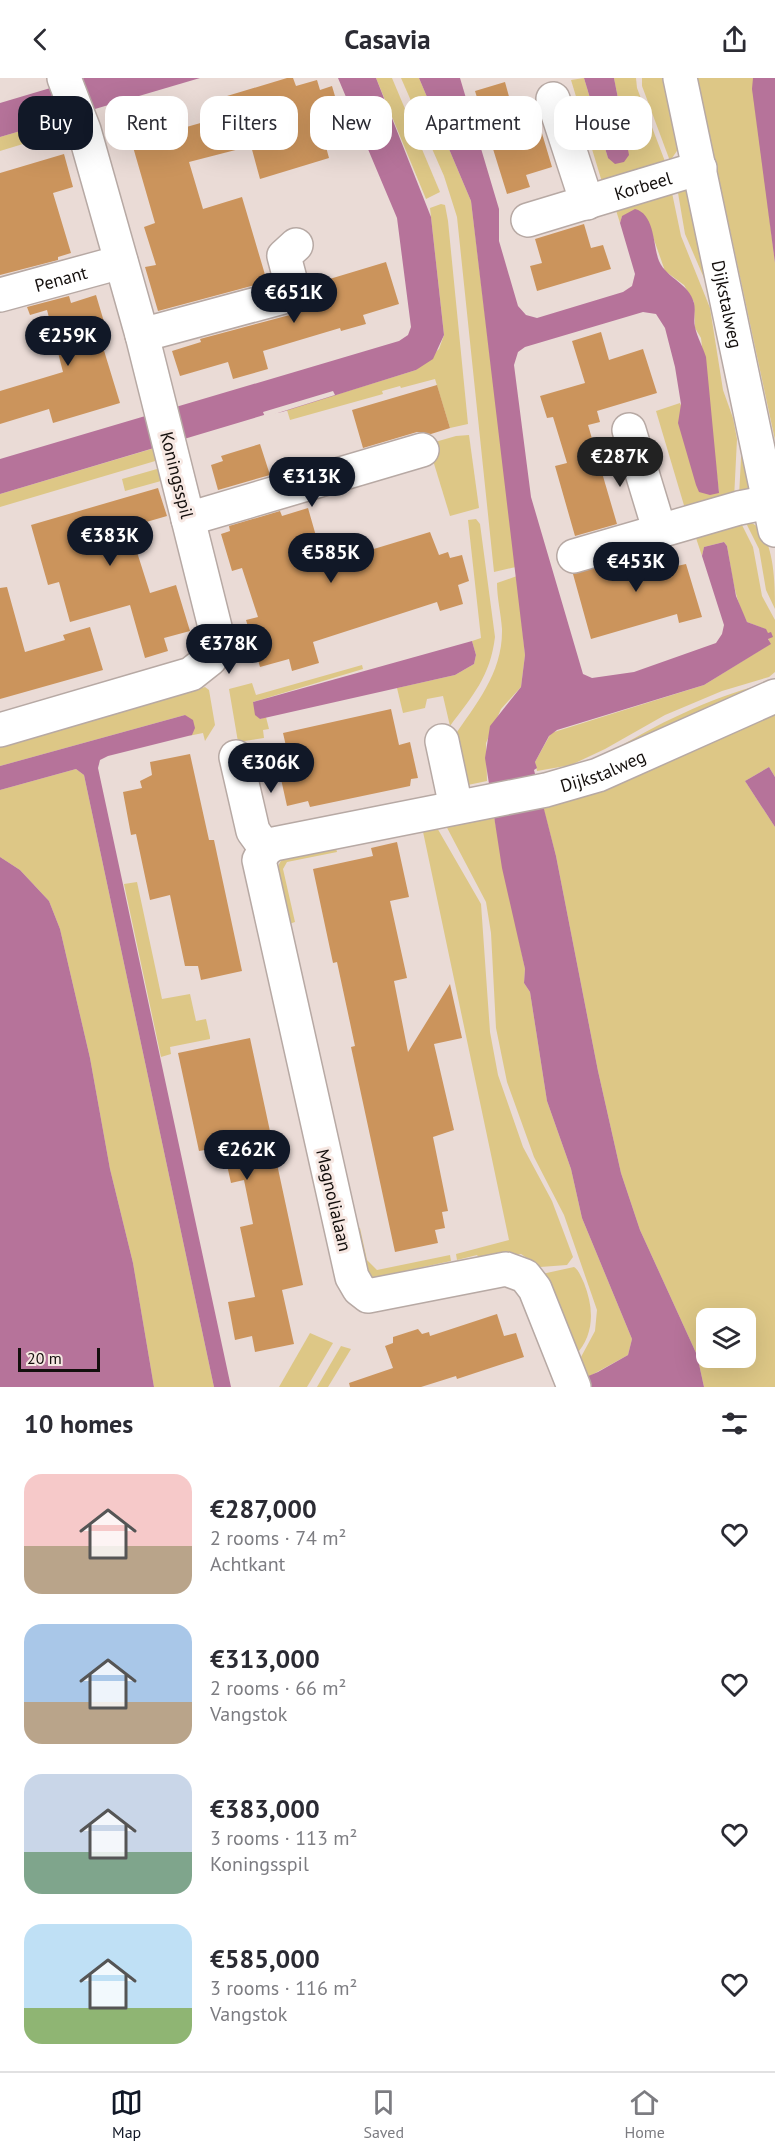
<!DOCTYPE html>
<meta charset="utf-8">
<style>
:root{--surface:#fff;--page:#f2f2f3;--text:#2b2b33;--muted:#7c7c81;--line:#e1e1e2;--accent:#111827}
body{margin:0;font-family:"PT Sans",sans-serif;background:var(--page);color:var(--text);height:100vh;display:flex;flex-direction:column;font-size:22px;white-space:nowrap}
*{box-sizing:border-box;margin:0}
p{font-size:20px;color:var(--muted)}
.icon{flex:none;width:33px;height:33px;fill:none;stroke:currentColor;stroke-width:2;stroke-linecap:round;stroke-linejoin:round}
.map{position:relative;height:1309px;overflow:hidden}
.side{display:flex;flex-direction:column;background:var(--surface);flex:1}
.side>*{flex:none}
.banner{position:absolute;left:18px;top:18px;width:740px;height:54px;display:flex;gap:12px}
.controls{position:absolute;left:696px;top:1230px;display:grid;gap:12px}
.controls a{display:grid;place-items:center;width:60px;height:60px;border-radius:12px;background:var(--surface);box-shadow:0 6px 24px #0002;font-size:30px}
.scale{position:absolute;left:18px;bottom:15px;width:82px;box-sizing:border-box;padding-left:6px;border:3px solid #140f0d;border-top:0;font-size:16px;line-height:21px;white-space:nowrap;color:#140f0d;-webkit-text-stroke:4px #f7e8e3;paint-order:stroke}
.price{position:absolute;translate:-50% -51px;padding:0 14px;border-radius:21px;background:var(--accent);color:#fff;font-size:20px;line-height:39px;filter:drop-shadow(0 2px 3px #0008)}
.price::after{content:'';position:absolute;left:50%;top:36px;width:18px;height:14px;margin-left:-9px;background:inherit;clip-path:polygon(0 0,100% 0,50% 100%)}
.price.current{background:#222;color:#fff}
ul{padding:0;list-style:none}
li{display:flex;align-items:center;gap:18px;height:150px;padding:0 24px}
li span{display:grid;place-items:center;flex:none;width:168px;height:120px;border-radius:18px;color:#555}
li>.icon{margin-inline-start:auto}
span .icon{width:72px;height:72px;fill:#fffc;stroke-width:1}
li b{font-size:26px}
h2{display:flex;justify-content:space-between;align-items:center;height:72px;padding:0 24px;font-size:26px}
.chip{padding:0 21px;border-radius:18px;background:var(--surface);box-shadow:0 6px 24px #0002;font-size:21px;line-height:54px}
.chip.current{background:var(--accent);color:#fff}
header{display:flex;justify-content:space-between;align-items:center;height:78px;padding:0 24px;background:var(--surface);font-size:27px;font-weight:800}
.tabs{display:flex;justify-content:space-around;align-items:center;height:84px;border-top:2px solid var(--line);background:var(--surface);font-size:16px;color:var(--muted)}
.tabs a{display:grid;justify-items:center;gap:3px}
.tabs .current{color:var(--accent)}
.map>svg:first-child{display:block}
.green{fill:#ddc786;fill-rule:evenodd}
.water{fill:#b6739a}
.pier{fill:#eadbd6}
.building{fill:#cb945c}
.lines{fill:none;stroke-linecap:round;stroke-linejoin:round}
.minor-casing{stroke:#b7a9a4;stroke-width:36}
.minor{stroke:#fff;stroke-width:33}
.labels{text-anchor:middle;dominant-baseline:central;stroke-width:6;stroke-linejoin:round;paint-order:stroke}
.street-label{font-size:18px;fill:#140f0d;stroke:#f7e8e3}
</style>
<header><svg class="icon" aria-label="back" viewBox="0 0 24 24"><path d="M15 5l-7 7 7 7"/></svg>Casavia<svg class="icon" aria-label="share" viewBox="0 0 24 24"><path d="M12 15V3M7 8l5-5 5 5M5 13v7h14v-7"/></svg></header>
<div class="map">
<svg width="775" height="1309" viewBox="0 0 775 1309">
<rect width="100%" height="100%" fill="#eadbd6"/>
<g class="green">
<polygon points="376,0 392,0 440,114 426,121"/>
<polygon points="401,0 419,0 471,123 516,489 494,494 457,139 444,98"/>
<polygon points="584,0 608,80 623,46 614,0 636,0 637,10 666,86 602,104 571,2"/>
<polygon points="642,0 667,0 681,67 670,83 642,8"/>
<polygon points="690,0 753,0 775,185 775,362 709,54 698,30"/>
<polygon points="64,40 69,52 0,73 0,59"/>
<polygon points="677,109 689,114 697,126 753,396 750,408 739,418 742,361 728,283 707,207 685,156"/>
<polygon points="671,110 681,158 710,230 723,312 733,340 737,361 734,421 686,434 656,333 680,325 719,415 701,260 695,250 694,224 684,207 665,193 652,156 622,138 620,145 614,126"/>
<polygon points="441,126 445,127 448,143 468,346 450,350 435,301 401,310 400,308 382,313 383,316 290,342 287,332 416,292 439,271 444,257 430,130"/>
<polygon points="469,357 479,430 450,438 428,366 456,358"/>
<polygon points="158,369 162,381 0,429 0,416"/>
<polygon points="164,389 165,418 161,403 125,413 122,401"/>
<path d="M 476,441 L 480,446 L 495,559 C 490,599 473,617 450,648 L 443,618 L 427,621 L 425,630 L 403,635 L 397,610 L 455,597 L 474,586 L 476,577 L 472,563 L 481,560 L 468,442 Z"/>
<path d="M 740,443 L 753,469 L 762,518 L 775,542 L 775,594 L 769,599 L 722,613 L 665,637 L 605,671 L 571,687 L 537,693 L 535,684 L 551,655 L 704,607 L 770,566 L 765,551 L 747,544 C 734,521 732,494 727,468 L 724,464 L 704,469 L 702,478 L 695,457 Z"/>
<path d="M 745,443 C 775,447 775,507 775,531 L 766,512 L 759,471 Z"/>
<path d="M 517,498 L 525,577 L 521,609 L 501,631 L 486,665 L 487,703 L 463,708 L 453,660 C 476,626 503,595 502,551 C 501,536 497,520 497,505 Z"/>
<polygon points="362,587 363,591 253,624 260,641 266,639 269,651 263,652 264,660 238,664 229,611 252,605 256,617"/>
<path d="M 763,606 L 607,676 C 657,646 707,621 763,606 Z"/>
<polygon points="177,609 180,617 205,609 209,612 215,647 205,663 203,655 188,658 191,657 185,637 0,688 0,662"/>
<path d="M 775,632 L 775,699 L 769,689 L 745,703 L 775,749 L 775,1309 L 704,1309 L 697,1277 L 640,1152 L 621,1095 L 598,993 L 556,778 L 542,725 ZM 706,1240 L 746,1240 L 746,1280 L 706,1280 Z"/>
<polygon points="76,691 84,697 214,1309 154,1309 133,1185 110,1091 90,980 60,851 49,823 20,792 0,779 0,712"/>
<polygon points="493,734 525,891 524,905 530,914 547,1023 571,1091 582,1140 632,1261 628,1277 588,1299 581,1279 595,1253 597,1232 564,1137 534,1079 507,1004 496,950 491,855 486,824 444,744"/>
<polygon points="436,748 481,826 490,954 498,997 523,1069 552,1123 573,1179 567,1187 540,1189 521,1176 482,1184 477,1177 457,1182 456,1176 509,1162 422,749"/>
<path d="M 336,770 L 337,774 L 287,784 L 283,791 L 295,844 L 289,846 C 284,827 267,792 285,779 Z"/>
<polygon points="137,804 162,921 190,916 196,943 206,941 210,959 210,961 170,969 171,976 161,979 124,806"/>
<polygon points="360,1150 367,1182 377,1192 450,1177 451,1183 409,1192 407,1195 379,1206 361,1192 353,1153"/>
<path d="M 574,1189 C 579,1192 581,1199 584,1205 C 594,1230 595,1257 575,1278 L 542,1196 Z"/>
<polygon points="310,1255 333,1265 307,1309 279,1309"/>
<polygon points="341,1268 351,1271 328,1309 317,1309"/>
</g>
<g class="water">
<polygon points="84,0 200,0 0,59 0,25"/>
<polygon points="338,0 376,0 431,139 444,257 433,281 416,292 282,334 264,337 0,416 0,381 399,263 408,257 411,249 397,140"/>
<path d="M 419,0 L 460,0 L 499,131 L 499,163 L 518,228 L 526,237 L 537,240 L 623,214 L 632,208 L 635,196 L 620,145 L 622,138 L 635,131 C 655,136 653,168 659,183 C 667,201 689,205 694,225 C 696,233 693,241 695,249 C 697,259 703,269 706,279 L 719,415 L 710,417 L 699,414 L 696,407 L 678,345 L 681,326 L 675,289 L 665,250 L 656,236 L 643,234 L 525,269 L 518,274 L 514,287 L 531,419 L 583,596 L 592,600 L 634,594 L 716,565 L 722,556 L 724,547 L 702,478 L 704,469 L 724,464 L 727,468 L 736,518 L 747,544 L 766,551 L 768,555 L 771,554 L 773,559 L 768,561 L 771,566 L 704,607 L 557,652 L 549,658 L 535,684 L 537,690 L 534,692 L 556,778 L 598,993 L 621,1095 L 640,1152 L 697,1277 L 704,1309 L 562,1309 L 598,1294 L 628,1277 L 632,1261 L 582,1140 L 571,1091 L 547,1023 L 530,914 L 524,905 L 525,891 L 502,790 L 485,680 L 490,648 L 521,609 L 525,577 L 471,123 Z"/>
<polygon points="584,0 614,0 629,77 624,84 615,86 608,80"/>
<polygon points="775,0 775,185 752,11 753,0"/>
<polygon points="472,563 476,577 474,586 455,597 260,641 255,637 253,624"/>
<polygon points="185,637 193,642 195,650 192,657 108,678 100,682 98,690 231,1309 214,1309 84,697 76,691 0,712 0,688"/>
<polygon points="769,689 775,699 775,749 745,703"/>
<polygon points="0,779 20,792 49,823 60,851 90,980 110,1091 133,1185 154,1309 0,1309"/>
</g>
<polygon class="pier" points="333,313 335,317 265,339 263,334"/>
<g class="building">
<polygon points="287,0 293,0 296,8 317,2 320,12 332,8 340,35 328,39 329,44 320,47 329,80 260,101 251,68 189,84 203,131 242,119 266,200 262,202 263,205 158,233 145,189 156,187 144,149 155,145 133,69 123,72 115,45 163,30 169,54 232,36 227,18"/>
<polygon points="505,4 517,48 538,42 552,89 526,97 530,109 507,116 475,13"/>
<polygon points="64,76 73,109 53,115 71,175 58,179 58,182 0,197 0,95"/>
<polygon points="584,146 591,170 603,167 611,191 537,213 530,188 542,185 535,161"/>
<polygon points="386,184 399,226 363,237 366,246 341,253 340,250 263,273 268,291 233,301 228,284 180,298 172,273 201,264 200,261 320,229 313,206"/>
<polygon points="96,217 110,264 102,266 120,325 53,345 49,331 0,346 0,313 63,294 47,232 30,237 27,229 69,218 71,225"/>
<polygon points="601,254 609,282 643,271 657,315 597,333 600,344 588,347 617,446 575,458 555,388 567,385 553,339 547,340 540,318 585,305 572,263"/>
<polygon points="437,307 450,350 431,356 417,354 363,370 352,332"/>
<polygon points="260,366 270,397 218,412 211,387 223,383 221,378"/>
<polygon points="158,410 167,438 129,449 150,515 176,507 190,553 164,560 168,573 145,580 130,527 70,544 59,504 48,507 31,447"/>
<polygon points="308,430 324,486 430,454 439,477 448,474 450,480 462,477 469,503 458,507 463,526 440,533 437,524 313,564 319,585 292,593 289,581 260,589 246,542 258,539 242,490 232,493 221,456 230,453 229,448 280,433 282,438"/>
<polygon points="670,470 677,488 686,486 702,539 679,545 677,536 591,561 573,496"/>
<polygon points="7,509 25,574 65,562 63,557 90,549 103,592 0,621 0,510"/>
<polygon points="391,631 399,667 410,664 418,700 411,701 410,708 310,729 308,723 287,728 279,692 291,690 283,655"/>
<polygon points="190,676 209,762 214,762 242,893 201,902 198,888 185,888 170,817 150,822 136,756 131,757 123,714 142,710 140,703 152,697 150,684"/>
<polygon points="397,764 409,819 390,823 407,900 394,903 408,974 450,906 462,960 434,966 454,1052 433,1059 448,1133 442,1134 445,1150 435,1152 438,1165 395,1174 351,969 355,968 337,884 333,885 313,791 373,778 371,770"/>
<polygon points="250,960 303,1207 282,1212 294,1266 255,1274 252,1258 235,1262 228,1224 255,1219 240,1149 253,1146 244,1102 231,1105 223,1069 199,1073 178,975"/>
<polygon points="497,1236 504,1258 516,1255 524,1279 457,1301 456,1298 421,1309 350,1309 349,1305 393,1290 385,1268 393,1265 393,1259 418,1251 422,1256 429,1254 430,1258"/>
</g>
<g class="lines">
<defs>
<g id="minor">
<path id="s1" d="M 680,0 L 775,452"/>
<polyline points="553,21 587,125"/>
<path id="s2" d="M 528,142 L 700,90"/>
<path id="s3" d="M 0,217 L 121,184"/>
<polyline points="142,257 294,216 284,178 296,167"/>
<polyline points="629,352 660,454"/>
<polyline points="188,441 422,372"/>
<polyline points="574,478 739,430 769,424"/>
<polyline points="0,652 191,596 210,581 218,561 142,257 84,52 64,0"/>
<polyline points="442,663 456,729"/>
<polyline points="236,679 253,753 266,771"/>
<path id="s4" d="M 574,1309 L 535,1211 L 525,1198 L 506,1191 L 368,1218 L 359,1211 L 352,1199 L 259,782 L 266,771 L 274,766 L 546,712 L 598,697 L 775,618"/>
</g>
</defs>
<use href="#minor" class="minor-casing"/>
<use href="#minor" class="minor"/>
</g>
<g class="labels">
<g class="street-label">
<text stroke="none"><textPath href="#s2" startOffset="120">Korbeel</textPath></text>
<text stroke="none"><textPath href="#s3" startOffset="63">Penant</textPath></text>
<text stroke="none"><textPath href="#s1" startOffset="231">Dijkstalweg</textPath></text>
<text transform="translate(177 397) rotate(76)">Koningsspil</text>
<text stroke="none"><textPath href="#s4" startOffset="1095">Dijkstalweg</textPath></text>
<text transform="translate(334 1122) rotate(77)">Magnolialaan</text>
</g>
</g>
</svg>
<div class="controls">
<a><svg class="icon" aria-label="layers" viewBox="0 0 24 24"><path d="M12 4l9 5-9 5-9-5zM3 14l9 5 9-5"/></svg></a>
</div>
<div class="scale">20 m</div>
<b class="price" style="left:294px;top:246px">€651K</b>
<b class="price" style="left:68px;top:289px">€259K</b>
<b class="price current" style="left:620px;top:410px">€287K</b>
<b class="price" style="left:312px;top:430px">€313K</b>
<b class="price" style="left:110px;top:489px">€383K</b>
<b class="price" style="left:331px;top:506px">€585K</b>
<b class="price" style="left:636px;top:515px">€453K</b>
<b class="price" style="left:229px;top:597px">€378K</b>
<b class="price" style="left:271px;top:716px">€306K</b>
<b class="price" style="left:247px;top:1103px">€262K</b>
<div class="banner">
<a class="chip current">Buy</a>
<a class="chip">Rent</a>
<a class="chip">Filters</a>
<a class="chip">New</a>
<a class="chip">Apartment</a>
<a class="chip">House</a>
</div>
</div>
<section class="side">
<h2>10 homes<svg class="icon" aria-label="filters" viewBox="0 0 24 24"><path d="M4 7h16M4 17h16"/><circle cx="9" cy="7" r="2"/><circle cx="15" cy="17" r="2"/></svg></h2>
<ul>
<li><span style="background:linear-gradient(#f6c9c9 60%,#b9a48a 0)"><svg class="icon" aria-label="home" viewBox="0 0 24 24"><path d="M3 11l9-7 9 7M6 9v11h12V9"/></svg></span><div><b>€287,000</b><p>2 rooms · 74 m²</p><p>Achtkant</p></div><svg class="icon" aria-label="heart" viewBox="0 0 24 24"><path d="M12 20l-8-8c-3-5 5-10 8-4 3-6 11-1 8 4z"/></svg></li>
<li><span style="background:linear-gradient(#a9c7e8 65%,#b9a48a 0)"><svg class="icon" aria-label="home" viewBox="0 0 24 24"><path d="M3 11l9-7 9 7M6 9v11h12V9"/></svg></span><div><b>€313,000</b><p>2 rooms · 66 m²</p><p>Vangstok</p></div><svg class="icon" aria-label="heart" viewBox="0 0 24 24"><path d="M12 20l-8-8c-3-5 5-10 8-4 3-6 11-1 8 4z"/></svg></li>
<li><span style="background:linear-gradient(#c9d6e8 65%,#7fa58c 0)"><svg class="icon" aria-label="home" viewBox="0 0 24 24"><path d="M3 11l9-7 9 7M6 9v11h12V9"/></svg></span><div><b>€383,000</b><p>3 rooms · 113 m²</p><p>Koningsspil</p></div><svg class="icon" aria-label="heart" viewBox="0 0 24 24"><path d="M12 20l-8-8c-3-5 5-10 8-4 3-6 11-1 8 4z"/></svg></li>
<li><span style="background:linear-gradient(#bfe0f5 70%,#8fb573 0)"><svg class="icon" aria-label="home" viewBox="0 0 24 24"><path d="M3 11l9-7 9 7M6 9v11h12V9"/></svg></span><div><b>€585,000</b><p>3 rooms · 116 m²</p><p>Vangstok</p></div><svg class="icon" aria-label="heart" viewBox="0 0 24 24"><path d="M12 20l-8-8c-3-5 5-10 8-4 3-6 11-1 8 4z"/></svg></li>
</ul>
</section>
<nav class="tabs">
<a class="current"><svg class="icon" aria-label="map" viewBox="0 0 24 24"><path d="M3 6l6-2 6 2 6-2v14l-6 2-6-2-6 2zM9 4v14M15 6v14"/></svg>Map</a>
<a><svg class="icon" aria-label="saved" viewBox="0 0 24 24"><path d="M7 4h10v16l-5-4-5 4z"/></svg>Saved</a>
<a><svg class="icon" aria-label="home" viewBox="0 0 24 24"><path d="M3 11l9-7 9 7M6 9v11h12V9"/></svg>Home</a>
</nav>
